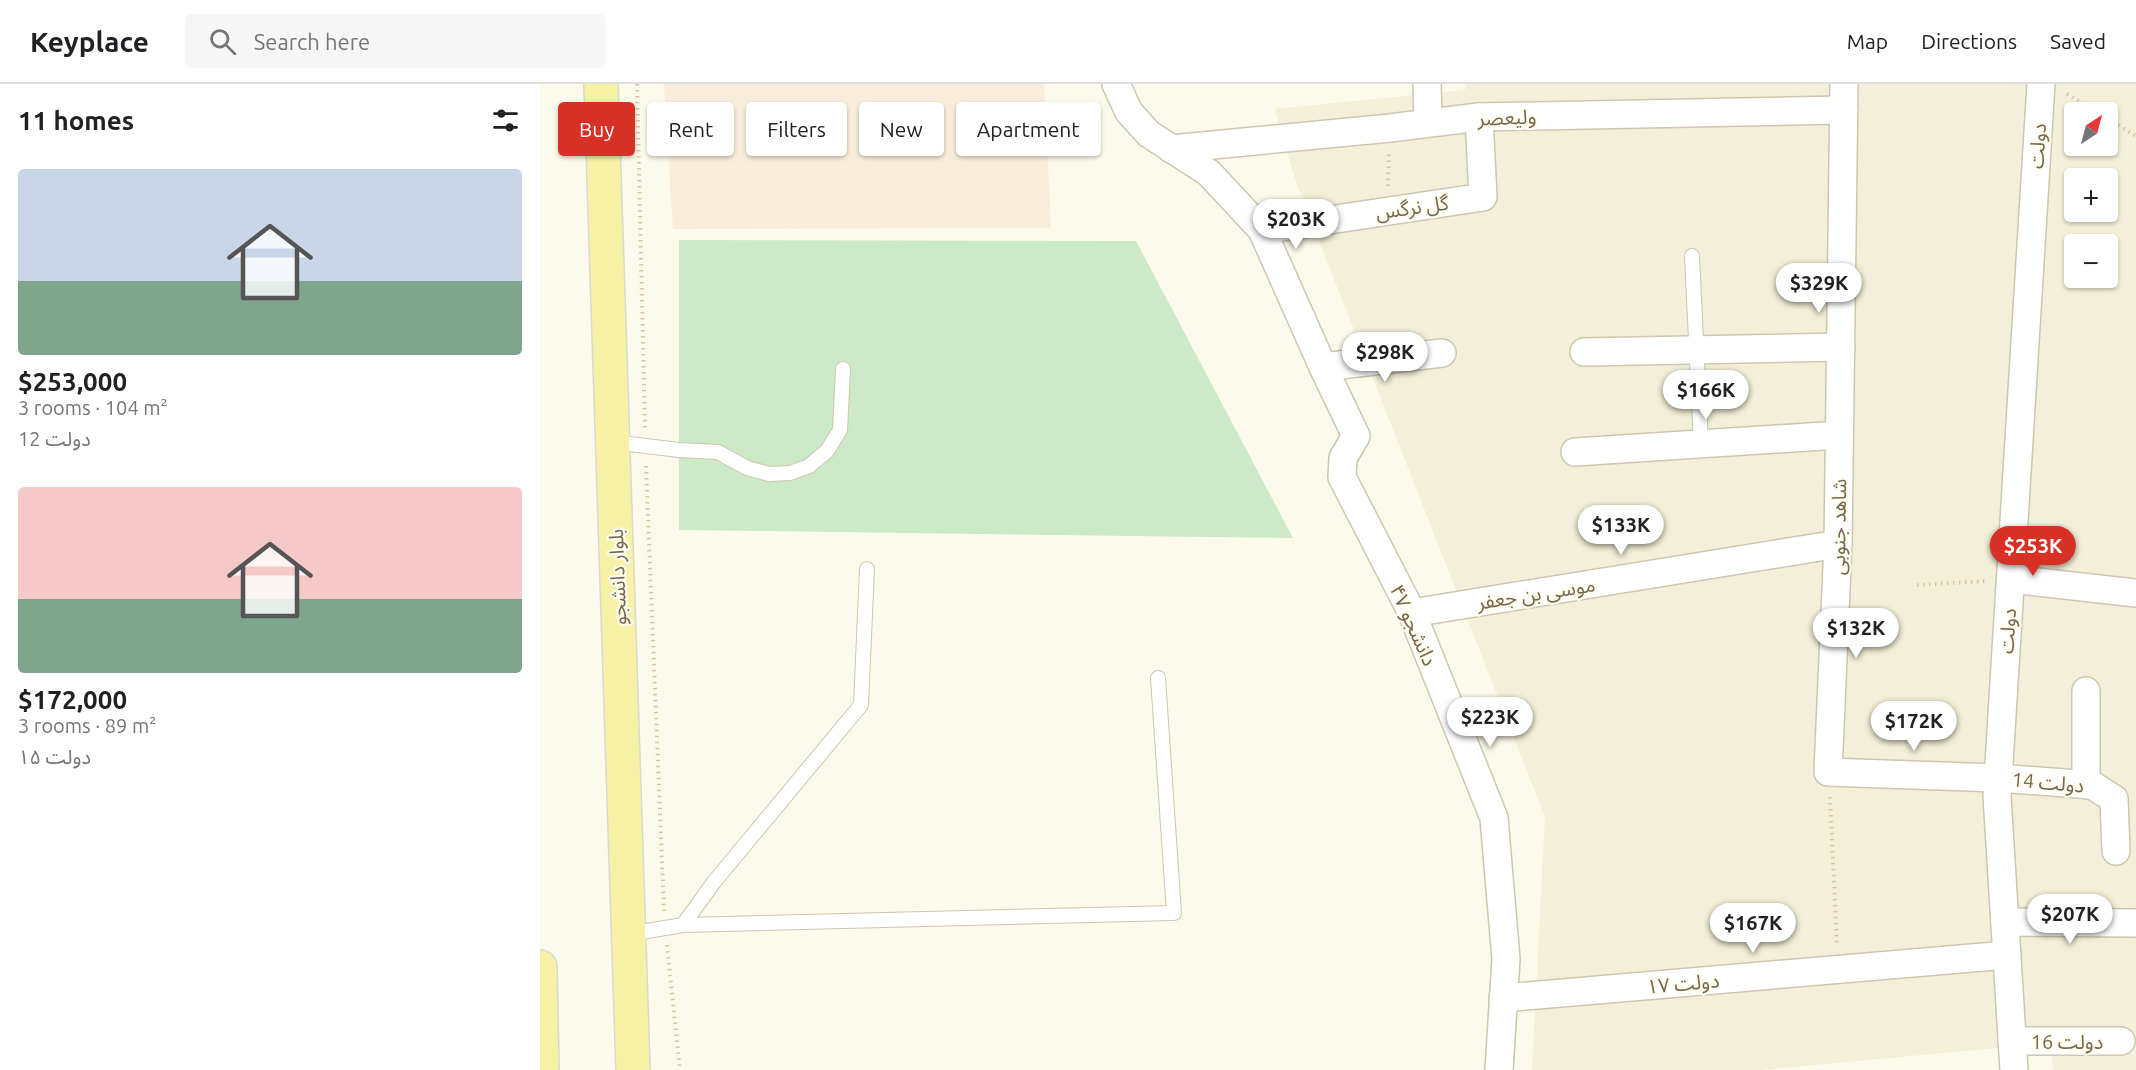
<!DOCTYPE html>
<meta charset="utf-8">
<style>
:root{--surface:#fff;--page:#f6f6f6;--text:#202124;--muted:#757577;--line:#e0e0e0;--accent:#d93025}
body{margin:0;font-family:Ubuntu,"Noto Sans Arabic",sans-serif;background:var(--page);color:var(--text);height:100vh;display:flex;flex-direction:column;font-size:22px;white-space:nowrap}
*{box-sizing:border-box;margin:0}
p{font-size:20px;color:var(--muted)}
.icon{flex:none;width:33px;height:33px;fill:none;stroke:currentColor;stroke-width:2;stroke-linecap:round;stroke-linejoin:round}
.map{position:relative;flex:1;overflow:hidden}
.drawer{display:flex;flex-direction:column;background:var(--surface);width:540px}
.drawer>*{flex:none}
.banner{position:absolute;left:18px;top:18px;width:570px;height:54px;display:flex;gap:12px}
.needle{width:39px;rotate:36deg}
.fabs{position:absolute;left:1524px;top:18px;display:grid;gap:12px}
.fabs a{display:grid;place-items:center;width:54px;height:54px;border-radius:6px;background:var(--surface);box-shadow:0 2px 4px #0004;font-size:30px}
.price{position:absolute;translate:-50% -51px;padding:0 14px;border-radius:21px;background:#fff;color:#222;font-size:20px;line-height:39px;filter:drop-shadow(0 2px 3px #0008)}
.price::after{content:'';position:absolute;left:50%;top:36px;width:18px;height:14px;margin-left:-9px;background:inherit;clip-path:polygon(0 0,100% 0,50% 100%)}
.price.current{background:var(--accent);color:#fff}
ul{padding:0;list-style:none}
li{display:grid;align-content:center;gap:12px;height:318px;padding:0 18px}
li span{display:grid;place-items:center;height:186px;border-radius:6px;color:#555}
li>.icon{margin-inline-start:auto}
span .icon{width:108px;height:108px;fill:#fffc;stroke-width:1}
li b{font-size:26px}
h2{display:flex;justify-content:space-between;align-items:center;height:72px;padding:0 18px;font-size:26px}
.chip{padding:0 21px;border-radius:6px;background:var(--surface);box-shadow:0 2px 4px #0004;font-size:21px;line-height:54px}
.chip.current{background:var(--accent);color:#fff}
header{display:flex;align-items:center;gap:36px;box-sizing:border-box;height:84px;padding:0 30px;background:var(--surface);border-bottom:2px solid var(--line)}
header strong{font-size:28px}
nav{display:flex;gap:33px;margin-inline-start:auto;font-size:21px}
.search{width:420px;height:54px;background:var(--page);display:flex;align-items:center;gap:15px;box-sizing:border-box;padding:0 21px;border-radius:6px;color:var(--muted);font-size:22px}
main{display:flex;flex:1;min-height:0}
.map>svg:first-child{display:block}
.residential{fill:#f3efd8;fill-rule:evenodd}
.commercial{fill:#f8eddb}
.green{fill:#cce9c8}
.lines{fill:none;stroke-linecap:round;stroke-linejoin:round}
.lane-casing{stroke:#cec6b0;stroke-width:16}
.street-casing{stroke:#cec6b0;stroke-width:30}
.primary-casing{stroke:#dbd8d1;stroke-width:36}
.path{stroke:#d6c6a5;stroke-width:4;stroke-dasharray:1.5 4.5;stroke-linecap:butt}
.lane{stroke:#fff;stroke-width:14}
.street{stroke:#fff;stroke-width:27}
.primary{stroke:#f7f1a6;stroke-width:33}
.labels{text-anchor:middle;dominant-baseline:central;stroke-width:4.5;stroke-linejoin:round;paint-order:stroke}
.street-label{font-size:20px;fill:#76684e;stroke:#fefdf0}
</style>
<header>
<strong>Keyplace</strong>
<div class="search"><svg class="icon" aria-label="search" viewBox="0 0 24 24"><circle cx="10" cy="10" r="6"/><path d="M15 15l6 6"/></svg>Search here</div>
<nav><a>Map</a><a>Directions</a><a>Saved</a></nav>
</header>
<main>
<section class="drawer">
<h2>11 homes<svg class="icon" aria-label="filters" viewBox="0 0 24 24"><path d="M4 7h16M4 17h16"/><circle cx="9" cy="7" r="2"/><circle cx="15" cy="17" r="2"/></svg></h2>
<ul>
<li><span style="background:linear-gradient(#c9d6e8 60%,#7fa58c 0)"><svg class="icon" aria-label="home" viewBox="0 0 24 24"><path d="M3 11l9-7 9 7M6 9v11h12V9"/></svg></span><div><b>$253,000</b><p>3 rooms · 104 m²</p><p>دولت 12</p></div></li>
<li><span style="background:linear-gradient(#f6c9c9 60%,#7fa58c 0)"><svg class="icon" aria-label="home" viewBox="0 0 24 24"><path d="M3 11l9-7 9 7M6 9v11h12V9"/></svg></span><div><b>$172,000</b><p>3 rooms · 89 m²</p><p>دولت ۱۵</p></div></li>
</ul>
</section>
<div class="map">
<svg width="1596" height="986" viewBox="0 0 1596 986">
<rect width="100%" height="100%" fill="#fcfaea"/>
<path class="residential" d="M 926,0 L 1596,0 L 1596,986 L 1513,986 L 1511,959 L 1221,986 L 992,986 L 1005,733 L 756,98 L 735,25 L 925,6 ZM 1534,28 L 1568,28 L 1568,62 L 1534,62 ZM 1534,94 L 1568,94 L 1568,128 L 1534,128 ZM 1534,160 L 1568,160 L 1568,194 L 1534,194 Z"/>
<polygon class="commercial" points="124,0 504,0 511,144 133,145"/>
<polygon class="green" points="139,156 596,157 753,454 139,446"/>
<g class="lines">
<defs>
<g id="lane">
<polyline points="1152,172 1161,360"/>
<polyline points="73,358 139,366 178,368 207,384 229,390 250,389 269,382 287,367 300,346 303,285"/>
<polyline points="143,841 634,829 618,594"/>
<polyline points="89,850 143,841 174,798 321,621 327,485"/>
</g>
<g id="street">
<polyline points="576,0 589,28 609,50 669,89 722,146 783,283 816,352 803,374 802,393 872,529 954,734 966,875 959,986"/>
<polyline points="887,0 888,38"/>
<polyline points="1304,0 1298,460 1288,688 1458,694 1552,701 1574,715 1576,767"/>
<polyline points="631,65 850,44 939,33 1304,26"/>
<polyline points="722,146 943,113 939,33"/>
<polyline points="1044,268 1301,263"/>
<polyline points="783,283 902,269"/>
<polyline points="1035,368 1299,351"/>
<polyline points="1471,495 1596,509"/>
<polyline points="872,529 1298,460"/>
<polyline points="1546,701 1546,607"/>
<polyline points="1465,838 1596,839"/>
<polyline points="963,914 1467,871"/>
<polyline points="1472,957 1581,957"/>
<polyline points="1474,986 1457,712 1501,0"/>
</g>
<g id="primary">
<polyline points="61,0 93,986"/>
<polyline points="0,883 2,986"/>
</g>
</defs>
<use href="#lane" class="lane-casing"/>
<use href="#street" class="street-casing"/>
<use href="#primary" class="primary-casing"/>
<g class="path">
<polyline points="97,0 105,344"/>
<polyline points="1527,10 1557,28"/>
<polyline points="1568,35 1596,52"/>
<polyline points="848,102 849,68"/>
<polyline points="106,382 124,827"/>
<polyline points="1377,501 1446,497"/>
<polyline points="1290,713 1297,861"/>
<polyline points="127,861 140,986"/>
</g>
<use href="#lane" class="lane"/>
<use href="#street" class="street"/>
<use href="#primary" class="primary"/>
</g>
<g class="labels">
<g class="street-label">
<text transform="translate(967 33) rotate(-2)">ولیعصر</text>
<text transform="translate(1497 62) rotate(-86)">دولت</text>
<text transform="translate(872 123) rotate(-8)">گل نرگس</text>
<text transform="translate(1298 443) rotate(-89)">شاهد جنوبی</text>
<text transform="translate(77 493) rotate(-92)">بلوار دانشجو</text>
<text transform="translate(996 509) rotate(-9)">موسی بن جعفر</text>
<text transform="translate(874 541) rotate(66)">دانشجو ۴۷</text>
<text transform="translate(1467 547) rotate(-86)">دولت</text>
<text transform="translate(1508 698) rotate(5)">دولت 14</text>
<text transform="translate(1143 899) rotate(-5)">دولت ۱۷</text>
<text x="1527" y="957">دولت 16</text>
</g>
</g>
</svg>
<div class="fabs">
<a><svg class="needle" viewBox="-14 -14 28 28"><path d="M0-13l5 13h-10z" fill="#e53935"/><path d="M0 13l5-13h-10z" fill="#757577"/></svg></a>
<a>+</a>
<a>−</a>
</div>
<b class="price" style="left:756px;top:166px">$203K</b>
<b class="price" style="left:1279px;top:230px">$329K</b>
<b class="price" style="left:845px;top:299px">$298K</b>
<b class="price" style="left:1166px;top:337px">$166K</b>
<b class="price" style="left:1081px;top:472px">$133K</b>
<b class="price current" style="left:1493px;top:493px">$253K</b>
<b class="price" style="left:1316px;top:575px">$132K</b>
<b class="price" style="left:950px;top:664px">$223K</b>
<b class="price" style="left:1374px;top:668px">$172K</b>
<b class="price" style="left:1530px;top:861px">$207K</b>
<b class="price" style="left:1213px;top:870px">$167K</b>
<div class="banner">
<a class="chip current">Buy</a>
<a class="chip">Rent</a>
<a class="chip">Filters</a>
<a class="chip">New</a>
<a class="chip">Apartment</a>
</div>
</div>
</main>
